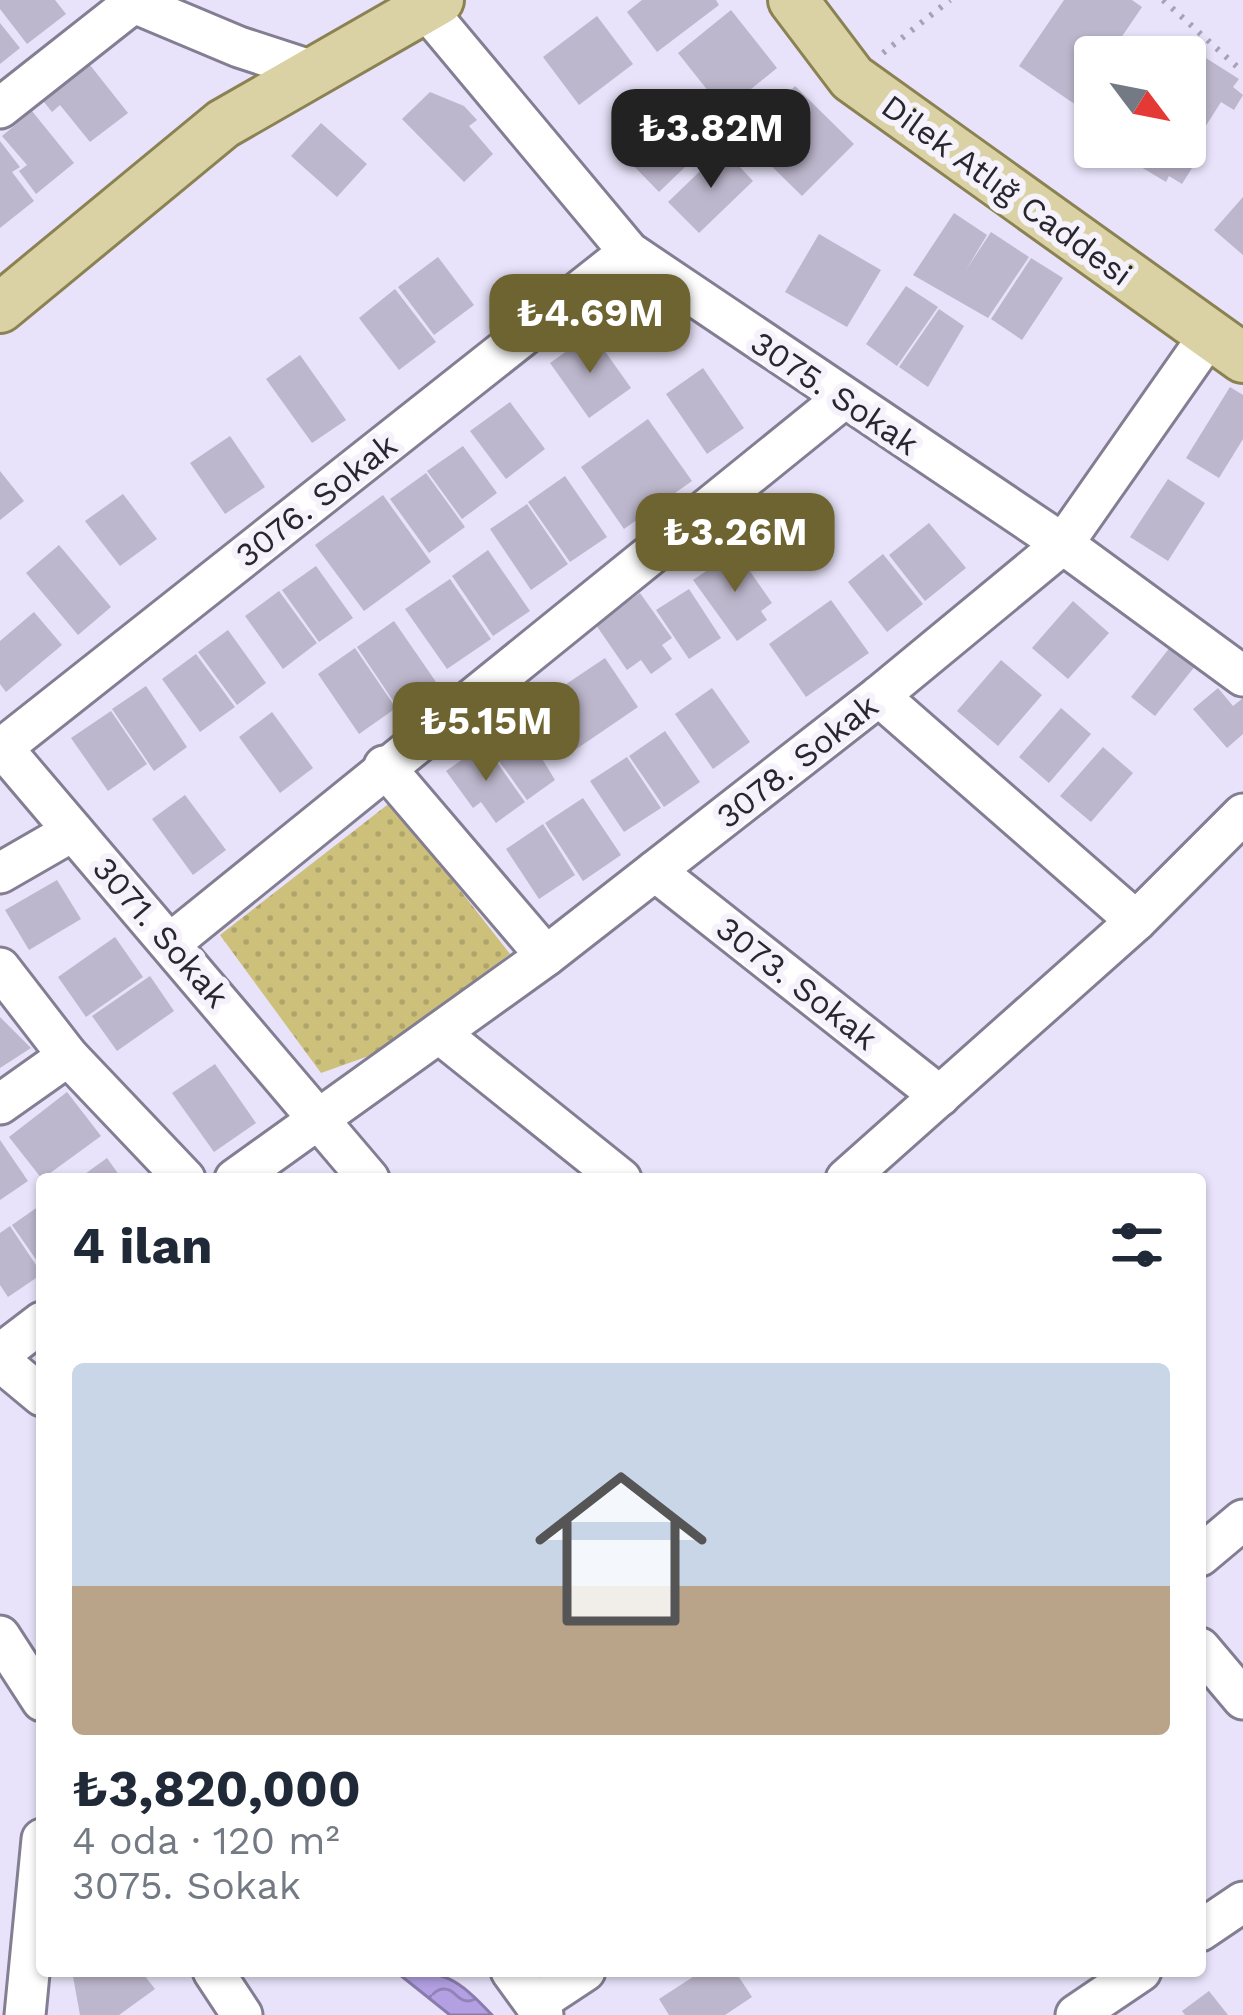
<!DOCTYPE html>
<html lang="tr">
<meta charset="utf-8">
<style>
:root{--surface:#fff;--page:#f6f6f7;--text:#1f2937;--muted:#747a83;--line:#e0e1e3;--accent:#6d6431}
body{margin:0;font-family:"Work Sans",sans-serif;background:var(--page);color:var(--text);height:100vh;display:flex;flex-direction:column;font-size:45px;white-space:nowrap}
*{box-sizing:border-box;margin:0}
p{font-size:39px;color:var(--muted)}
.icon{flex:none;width:66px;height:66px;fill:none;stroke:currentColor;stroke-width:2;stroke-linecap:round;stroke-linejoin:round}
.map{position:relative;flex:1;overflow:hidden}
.panel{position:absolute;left:36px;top:1173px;width:1170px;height:804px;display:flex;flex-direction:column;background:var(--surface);border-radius:12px;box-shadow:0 3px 9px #0004}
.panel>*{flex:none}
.needle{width:78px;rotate:122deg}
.fabs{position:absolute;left:1074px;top:36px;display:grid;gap:24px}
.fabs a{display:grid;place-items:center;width:132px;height:132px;border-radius:12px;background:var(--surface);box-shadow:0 3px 9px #0004;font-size:60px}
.price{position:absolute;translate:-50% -102px;padding:0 27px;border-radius:24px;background:var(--accent);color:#fff;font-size:39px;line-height:78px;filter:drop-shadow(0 3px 6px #0008)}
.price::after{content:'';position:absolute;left:50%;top:72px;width:36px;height:27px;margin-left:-18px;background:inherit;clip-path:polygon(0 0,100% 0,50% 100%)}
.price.on{background:#222;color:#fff}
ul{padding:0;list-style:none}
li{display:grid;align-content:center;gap:24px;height:636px;padding:0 36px}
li+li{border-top:3px solid var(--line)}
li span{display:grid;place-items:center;height:372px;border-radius:12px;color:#555}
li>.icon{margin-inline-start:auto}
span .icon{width:216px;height:216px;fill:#fffc;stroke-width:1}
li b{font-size:51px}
h2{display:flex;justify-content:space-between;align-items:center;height:144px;padding:0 36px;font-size:51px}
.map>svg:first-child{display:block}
.park{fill:url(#park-dots)}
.water{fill:url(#water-waves);stroke:#897bac;stroke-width:3}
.building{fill:#bdb7cd}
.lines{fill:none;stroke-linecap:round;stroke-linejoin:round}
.minor-casing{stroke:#837e92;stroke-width:45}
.major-casing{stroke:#8b8253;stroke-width:54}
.path{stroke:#a6a2b4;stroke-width:6;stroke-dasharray:3 9;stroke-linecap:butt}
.minor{stroke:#fff;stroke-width:39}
.major{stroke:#dad2a4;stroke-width:48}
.labels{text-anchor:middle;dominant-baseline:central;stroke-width:12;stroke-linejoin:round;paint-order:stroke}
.street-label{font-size:33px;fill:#28262f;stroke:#f5f2fc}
</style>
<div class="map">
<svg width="1243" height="2015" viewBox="0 0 1243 2015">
<defs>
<pattern id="park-dots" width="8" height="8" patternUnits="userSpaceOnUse" patternTransform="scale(3)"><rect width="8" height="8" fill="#ccc07b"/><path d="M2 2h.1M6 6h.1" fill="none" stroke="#afa56b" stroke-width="1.8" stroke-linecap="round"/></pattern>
<pattern id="water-waves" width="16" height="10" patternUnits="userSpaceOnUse" patternTransform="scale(3)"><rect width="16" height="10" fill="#b2a0e2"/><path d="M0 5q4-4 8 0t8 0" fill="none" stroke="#9182b8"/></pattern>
</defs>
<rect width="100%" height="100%" fill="#e8e3fa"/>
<polygon class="park" points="391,802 510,954 380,1052 321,1073 220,935"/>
<path class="water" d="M 395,1971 C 446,1971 457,1978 492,2015 L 450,2015 Z"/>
<g class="building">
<polygon points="0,0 55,0 66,14 27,44 0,9"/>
<polygon points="642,0 716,0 719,5 657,52 627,12"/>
<polygon points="1064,0 1132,0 1142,7 1108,57 1095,57 1095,76 1076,105 1019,66"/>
<polygon points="731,10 777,68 724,111 678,53"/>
<polygon points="597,16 633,64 579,105 543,57"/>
<polygon points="0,23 20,48 0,64"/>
<polygon points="1198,53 1239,79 1233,87 1243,95 1234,110 1221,102 1188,154 1197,160 1182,184 1169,176 1166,182 1131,161 1140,147 1185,147 1185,75"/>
<polygon points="86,60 128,113 90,142 60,105 52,112 40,97"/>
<polygon points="795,86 854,144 802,196 744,139"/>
<polygon points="430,92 464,106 477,120 469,126 493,154 464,182 402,119"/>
<polygon points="684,108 714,139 659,192 629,161"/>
<polygon points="32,111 74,163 36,194 19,171 27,165 2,136"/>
<polygon points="321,123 367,164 337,197 291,156"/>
<polygon points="0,141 20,167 12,172 34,201 0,228"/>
<polygon points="723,149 753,181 699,233 668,202"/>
<polygon points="1243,197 1243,255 1214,230"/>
<polygon points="954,213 987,235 966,270 991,232 1029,257 988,318 913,275"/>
<polygon points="819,234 881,270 847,327 785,292"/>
<polygon points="438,257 474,305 434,335 398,287"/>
<polygon points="1031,258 1063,278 1022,340 991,319"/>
<polygon points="906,286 938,307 897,366 866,344"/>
<polygon points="395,289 436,342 399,370 359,318"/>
<polygon points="939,309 964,326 928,387 899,367"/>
<polygon points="592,333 631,388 589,418 550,363"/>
<polygon points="300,355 346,420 312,443 266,379"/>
<polygon points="703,368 744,428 707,454 666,394"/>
<polygon points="1230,387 1243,395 1243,439 1219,478 1186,458"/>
<polygon points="510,402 545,449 506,479 470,431"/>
<polygon points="648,419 692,481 624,529 581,467"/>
<polygon points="230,436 265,487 225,514 190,463"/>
<polygon points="463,446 497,493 462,519 427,471"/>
<polygon points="0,471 24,501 0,520"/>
<polygon points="426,473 465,527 429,553 390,499"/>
<polygon points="565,476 607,537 570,562 528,502"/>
<polygon points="1168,479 1205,503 1168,561 1130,537"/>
<polygon points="123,494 157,539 120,566 85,521"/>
<polygon points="383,495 431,562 364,611 315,545"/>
<polygon points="527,504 568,564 531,590 490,529"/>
<polygon points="929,523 966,568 925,601 889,555"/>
<polygon points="59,545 111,607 78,635 26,573"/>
<polygon points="488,550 530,611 493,636 452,576"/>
<polygon points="736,551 772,603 761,611 767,620 737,641 693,580"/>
<polygon points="883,554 923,604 887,632 848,582"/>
<polygon points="316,566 353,618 319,642 282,590"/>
<polygon points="450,579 491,639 447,669 405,609"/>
<polygon points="689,589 721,638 689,659 656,610"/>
<polygon points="279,591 317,643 283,669 245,616"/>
<polygon points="640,593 672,638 662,645 672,659 651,674 641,660 627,670 596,625"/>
<polygon points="831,600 869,653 806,697 769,644"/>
<polygon points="1073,601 1109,633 1068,679 1032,648"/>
<polygon points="34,612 62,645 6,692 0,684 0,641"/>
<polygon points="394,621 436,682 398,708 357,647"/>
<polygon points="228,630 266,683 237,705 198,652"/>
<polygon points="1171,646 1196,665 1155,716 1131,697"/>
<polygon points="355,648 396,708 359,734 318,674"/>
<polygon points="196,654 235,707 200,732 162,679"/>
<polygon points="605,658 638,707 572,752 538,703"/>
<polygon points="1001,660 1042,695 998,746 957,711"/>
<polygon points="146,686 187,747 154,771 112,709"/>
<polygon points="712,688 750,742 713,769 675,714"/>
<polygon points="1218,688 1233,706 1243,698 1243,734 1227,748 1193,709"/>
<polygon points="1061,708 1091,734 1049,783 1019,757"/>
<polygon points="111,711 147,764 108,791 71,738"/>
<polygon points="272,712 313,768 280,793 239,737"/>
<polygon points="518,719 555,780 527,800 486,743"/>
<polygon points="665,731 700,782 664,807 629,756"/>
<polygon points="484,744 525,802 496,823 481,802 473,808 446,771"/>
<polygon points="1103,747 1133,773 1091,822 1060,796"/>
<polygon points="627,757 661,808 624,832 590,781"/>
<polygon points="185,795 226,850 193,875 152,819"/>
<polygon points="583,798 621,855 583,881 545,823"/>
<polygon points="543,824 575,875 539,899 506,849"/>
<polygon points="57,880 81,919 29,950 5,910"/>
<polygon points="115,937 143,977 86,1017 58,977"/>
<polygon points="150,976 174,1011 117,1051 92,1016"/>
<polygon points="0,1017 31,1048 0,1068"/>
<polygon points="215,1064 256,1123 214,1152 172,1093"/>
<polygon points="67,1092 101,1136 42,1179 9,1137"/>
<polygon points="0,1140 28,1181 0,1200"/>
<polygon points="107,1158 122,1179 78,1179"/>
<polygon points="42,1204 42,1268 12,1225"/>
<polygon points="10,1226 42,1274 8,1297 0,1285 0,1233"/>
<polygon points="72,1971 141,1971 155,1989 119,2015 80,2015"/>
<polygon points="702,1971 735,1971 752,1997 725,2015 669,2015 659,1999"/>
<polygon points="1209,1991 1228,2015 1185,2015 1182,2011"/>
</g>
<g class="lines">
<defs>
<g id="minor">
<polyline points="127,0 239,47 319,73"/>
<polyline points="425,8 629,252 1063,544 1243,676"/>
<polyline points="0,108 137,0"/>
<polyline points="879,696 1136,921"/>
<polyline points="0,745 369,1179"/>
<polyline points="2,748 629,252"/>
<polyline points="384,766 546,956"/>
<polyline points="655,871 940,1096"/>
<polyline points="0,873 73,831"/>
<polyline points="172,942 843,399"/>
<polyline points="0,968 68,1056 185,1179"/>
<polyline points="439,1033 621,1179"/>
<polyline points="0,1104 68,1056"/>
<polyline points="235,1179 546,956 879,696 1063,544 1208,337"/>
<polyline points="846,1179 1136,921 1243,814"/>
<polyline points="0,1354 42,1322"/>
<polyline points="0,1361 42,1396"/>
<polyline points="1200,1556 1243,1520"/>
<polyline points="0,1636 42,1701"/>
<polyline points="1200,1648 1243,1699"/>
<polyline points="1200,1931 1243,1902"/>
<polyline points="213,1971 242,2015"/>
<polyline points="511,1971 543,2015"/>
<polyline points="535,2004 585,1971"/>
<polyline points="25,2015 42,1839"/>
<polyline points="1076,2015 1141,1971"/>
</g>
<g id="major">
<polyline points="793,0 852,78 1243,358"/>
<polyline points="0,308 223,124 439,0"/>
</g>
</defs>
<use href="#minor" class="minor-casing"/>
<use href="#major" class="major-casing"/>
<g class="path">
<polyline points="1163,0 1243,72"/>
<polyline points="883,53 950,0"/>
</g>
<use href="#minor" class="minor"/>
<use href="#major" class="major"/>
</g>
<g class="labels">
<g class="street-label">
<text transform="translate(1007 190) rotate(36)">Dilek Atlığ Caddesi</text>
<text transform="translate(835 393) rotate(34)">3075. Sokak</text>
<text transform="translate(316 500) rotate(-38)">3076. Sokak</text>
<text transform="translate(797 761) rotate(-38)">3078. Sokak</text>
<text transform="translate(161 932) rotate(49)">3071. Sokak</text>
<text transform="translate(797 983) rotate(38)">3073. Sokak</text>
</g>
</g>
</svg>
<div class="fabs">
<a><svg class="needle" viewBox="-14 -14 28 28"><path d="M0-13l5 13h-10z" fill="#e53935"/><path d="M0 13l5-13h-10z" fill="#747a83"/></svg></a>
</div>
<b class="price on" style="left:711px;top:191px">₺3.82M</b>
<b class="price" style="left:590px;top:376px">₺4.69M</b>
<b class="price" style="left:735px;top:595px">₺3.26M</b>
<b class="price" style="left:486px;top:784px">₺5.15M</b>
<section class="panel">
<h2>4 ilan<svg class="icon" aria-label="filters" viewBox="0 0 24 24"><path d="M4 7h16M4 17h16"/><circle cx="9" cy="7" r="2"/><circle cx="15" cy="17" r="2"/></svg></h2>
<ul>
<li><span style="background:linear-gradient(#c9d6e8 60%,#b9a48a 0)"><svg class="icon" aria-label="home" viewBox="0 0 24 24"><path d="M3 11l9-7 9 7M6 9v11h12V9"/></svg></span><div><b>₺3,820,000</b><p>4 oda · 120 m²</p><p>3075. Sokak</p></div></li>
</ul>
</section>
</div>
